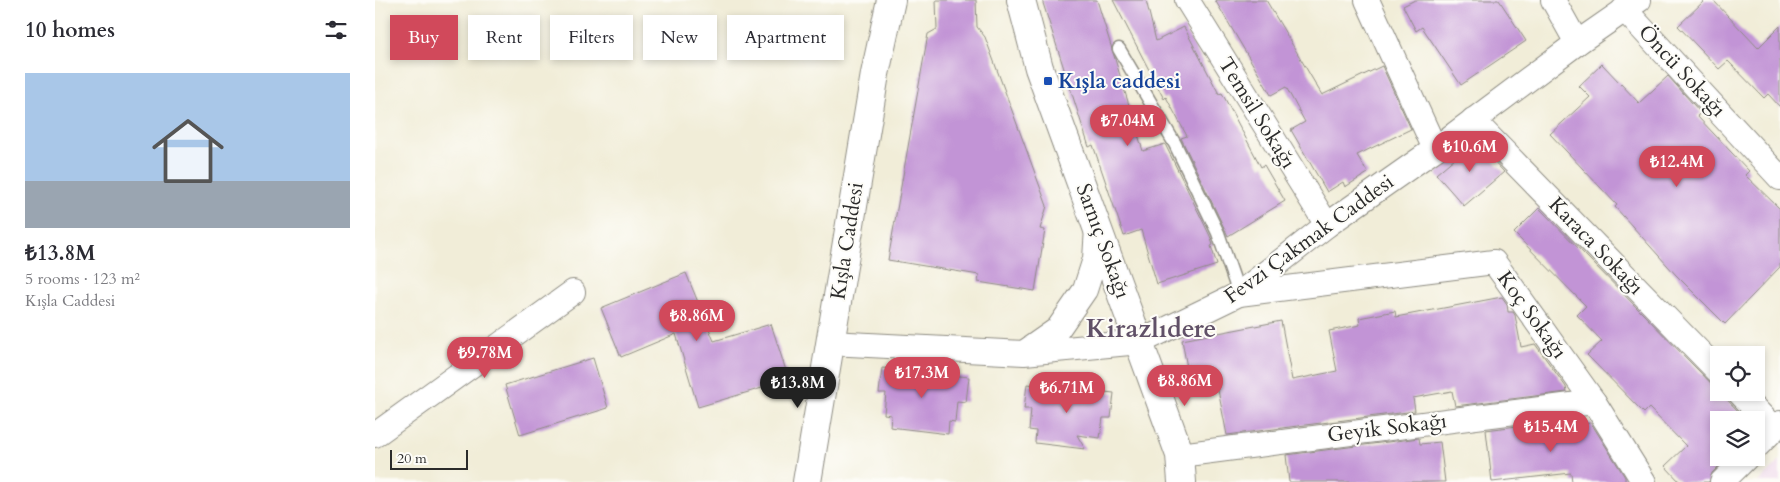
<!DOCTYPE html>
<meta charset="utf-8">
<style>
:root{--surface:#fff;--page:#f7f7f7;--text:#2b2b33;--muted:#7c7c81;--line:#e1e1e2;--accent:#d1495b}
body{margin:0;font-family:Cardo,serif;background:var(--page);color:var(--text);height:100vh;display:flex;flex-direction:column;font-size:19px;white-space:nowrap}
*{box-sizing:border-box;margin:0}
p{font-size:16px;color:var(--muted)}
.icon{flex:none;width:28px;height:28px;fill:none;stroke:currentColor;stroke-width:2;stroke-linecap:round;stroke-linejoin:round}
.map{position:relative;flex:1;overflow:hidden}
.panel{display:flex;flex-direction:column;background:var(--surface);width:375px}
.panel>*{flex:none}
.hud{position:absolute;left:15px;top:15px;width:475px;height:45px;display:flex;gap:10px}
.fabs{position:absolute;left:1335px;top:346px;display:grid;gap:10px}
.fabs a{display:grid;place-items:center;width:55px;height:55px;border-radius:0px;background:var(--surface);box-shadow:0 2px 8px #0003;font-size:25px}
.scale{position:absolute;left:15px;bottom:12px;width:78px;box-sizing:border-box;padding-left:5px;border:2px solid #2b2b2b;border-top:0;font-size:14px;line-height:18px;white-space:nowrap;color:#2b2b2b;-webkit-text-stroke:4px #fdfcf7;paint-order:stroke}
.price{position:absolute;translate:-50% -42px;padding:0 11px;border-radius:18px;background:var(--accent);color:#fff;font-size:16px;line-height:32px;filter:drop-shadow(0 1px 2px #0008)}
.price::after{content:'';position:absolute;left:50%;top:30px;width:15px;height:11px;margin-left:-8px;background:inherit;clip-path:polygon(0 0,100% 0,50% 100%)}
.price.on{background:#222;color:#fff}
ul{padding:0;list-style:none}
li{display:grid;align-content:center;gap:10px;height:265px;padding:0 25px}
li+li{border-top:1px solid var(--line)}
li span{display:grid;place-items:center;height:155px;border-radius:0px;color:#555}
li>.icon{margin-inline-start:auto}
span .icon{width:90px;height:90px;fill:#fffc;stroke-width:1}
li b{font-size:21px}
h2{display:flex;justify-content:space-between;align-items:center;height:60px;padding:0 25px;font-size:21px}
.chip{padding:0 18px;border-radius:0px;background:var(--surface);box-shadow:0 2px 8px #0003;font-size:18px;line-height:45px}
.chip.on{background:var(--accent);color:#fff}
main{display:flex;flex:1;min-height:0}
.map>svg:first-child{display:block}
.built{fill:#ecd1ea}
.building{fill:#c294d6}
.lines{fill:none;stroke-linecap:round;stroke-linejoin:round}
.service-casing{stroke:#8e8c82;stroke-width:15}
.minor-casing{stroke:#8e8c82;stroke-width:26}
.tertiary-casing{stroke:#8e8c82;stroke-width:30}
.service{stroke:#fff;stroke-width:12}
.minor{stroke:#fff;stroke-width:24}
.tertiary{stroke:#fff;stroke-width:28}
.transit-dot{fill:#1a4fb4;stroke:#fdfcf7;stroke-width:2}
.labels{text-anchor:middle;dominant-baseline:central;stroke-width:4;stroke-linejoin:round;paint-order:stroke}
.street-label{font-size:21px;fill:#2b2b2b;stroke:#fdfcf7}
.transit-label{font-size:21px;font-weight:bold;fill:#164399;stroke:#fdfcf7;text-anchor:start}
.district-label{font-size:26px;font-weight:bold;fill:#605067;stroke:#fdfcf7}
</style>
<main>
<section class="panel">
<h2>10 homes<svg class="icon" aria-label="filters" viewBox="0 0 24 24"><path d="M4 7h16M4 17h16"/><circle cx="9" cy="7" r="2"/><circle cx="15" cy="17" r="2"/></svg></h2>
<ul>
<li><span style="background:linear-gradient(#a9c7e8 70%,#9aa5b1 0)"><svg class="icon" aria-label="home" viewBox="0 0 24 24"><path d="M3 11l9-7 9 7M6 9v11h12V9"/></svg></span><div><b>₺13.8M</b><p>5 rooms · 123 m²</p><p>Kışla Caddesi</p></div></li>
</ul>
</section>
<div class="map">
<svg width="1405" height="482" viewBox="0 0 1405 482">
<rect width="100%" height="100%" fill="#fdfcf7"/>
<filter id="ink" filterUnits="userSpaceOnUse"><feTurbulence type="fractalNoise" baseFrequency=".02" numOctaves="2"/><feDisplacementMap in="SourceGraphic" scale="10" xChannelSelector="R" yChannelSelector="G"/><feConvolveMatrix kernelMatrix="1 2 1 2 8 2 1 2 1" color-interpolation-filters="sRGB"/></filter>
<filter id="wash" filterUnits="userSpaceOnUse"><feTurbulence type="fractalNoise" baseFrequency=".0096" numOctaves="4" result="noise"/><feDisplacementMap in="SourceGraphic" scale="20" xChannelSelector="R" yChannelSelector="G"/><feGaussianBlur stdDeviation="1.12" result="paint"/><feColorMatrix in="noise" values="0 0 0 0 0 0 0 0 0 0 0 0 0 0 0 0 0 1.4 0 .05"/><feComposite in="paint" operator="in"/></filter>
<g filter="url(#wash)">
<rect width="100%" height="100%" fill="#f1edd8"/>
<polygon class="built" points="1405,461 1405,482 1383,482"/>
<g id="blocks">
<g class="building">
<polygon points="561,0 601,0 602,27 610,37 672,206 665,229 670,230 660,291 603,282 604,275 513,260 553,34 562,29"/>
<polygon points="667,0 722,0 768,151 790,144 835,236 838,245 836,246 842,265 782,284 766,230 749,236 718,145 714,147"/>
<polygon points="738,0 771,0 781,41 809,27 844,94 847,93 886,167 889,165 910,201 853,236 806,138 812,136 791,97 789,99"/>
<polygon points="840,0 891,0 947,95 1007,66 1036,129 982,155 993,173 970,187 968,182 952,192 916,130 930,122 911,87 896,95"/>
<polygon points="1040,0 1124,0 1151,41 1086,85 1047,27 1041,31 1028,6"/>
<polygon points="1330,0 1338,0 1383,48 1405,26 1405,107 1393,94 1389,98 1353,61 1344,69 1303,26"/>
<polygon points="1227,64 1264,103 1293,76 1326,113 1322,116 1374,171 1370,175 1405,209 1405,267 1350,324 1301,275 1240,207 1242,205 1175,134 1215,97 1204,86"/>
<polygon points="1100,141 1129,172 1089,206 1061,174"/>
<polygon points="1164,208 1372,420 1344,420 1344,458 1352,458 1337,473 1334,482 1305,482 1290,466 1311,446 1274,408 1269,413 1212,355 1227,341 1202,315 1211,306 1139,233"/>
<polygon points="311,273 339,341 396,324 414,380 323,407 301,334 246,357 226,308"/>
<polygon points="1127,297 1132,304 1133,312 1138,312 1140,315 1146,347 1160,344 1191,387 1192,392 1080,406 1077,391 1038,398 1040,411 852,435 842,385 816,390 807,340 906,321 917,380 962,371 954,331 985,325 984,318 1020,311 1021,317"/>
<polygon points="218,358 233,408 145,435 130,385"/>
<polygon points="507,368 594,377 591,402 582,401 580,422 574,421 573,434 515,427 516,415 509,414 511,393 504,393"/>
<polygon points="652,384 739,393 736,418 728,418 725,438 702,435 710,449 660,443 661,431 654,430 656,409 649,409"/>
<polygon points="1198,419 1200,425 1216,423 1250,477 1250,482 1197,482 1196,473 1117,482 1111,430"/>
<polygon points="1044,438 1045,444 1065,442 1070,482 914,482 911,455"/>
</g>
</g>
</g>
<g filter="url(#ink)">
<use href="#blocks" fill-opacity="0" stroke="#8e8c82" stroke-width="1"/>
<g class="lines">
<defs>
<polyline id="service" points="744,49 800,144 843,233 864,294"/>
<g id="minor">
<polyline points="812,0 952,225"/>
<polyline points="992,0 1060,149"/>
<polyline points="1178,0 1202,43"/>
<polyline points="1249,9 1405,178"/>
<polyline points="1098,120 1344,372"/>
<polyline points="864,294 1119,262 1219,402 1269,482"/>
<polyline points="455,343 649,353 765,342 864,294 952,225 1060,149 1202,43 1264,0"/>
<polyline points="650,352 683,329 710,290 720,259 722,228"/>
<polyline points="1364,392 1399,429"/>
<polyline points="0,435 198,292"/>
<polyline points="1381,447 1405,423"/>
<polyline points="805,455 1219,402"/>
<polyline points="1347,482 1371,458"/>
</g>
<g id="tertiary">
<polyline points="646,0 664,68 805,455 807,482"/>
<polyline points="432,482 500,74 516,0"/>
</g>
</defs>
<use href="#service" class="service-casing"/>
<use href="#minor" class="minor-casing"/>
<use href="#tertiary" class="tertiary-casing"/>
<use href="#service" class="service"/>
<use href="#minor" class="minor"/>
<use href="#tertiary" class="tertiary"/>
</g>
</g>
<rect class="transit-dot" x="668" y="76" width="10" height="10" rx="2.5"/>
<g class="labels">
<g class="street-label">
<text transform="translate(1307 71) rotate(47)">Öncü Sokağı</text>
<text transform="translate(882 113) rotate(58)">Temsil Sokağı</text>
<text transform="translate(934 239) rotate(-36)">Fevzi Çakmak Caddesi</text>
<text transform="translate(472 241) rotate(-81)">Kışla Caddesi</text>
<text transform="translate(728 241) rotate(70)">Sarnıç Sokağı</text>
<text transform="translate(1221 246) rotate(46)">Karaca Sokağı</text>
<text transform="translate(1157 315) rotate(54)">Koç Sokağı</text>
<text transform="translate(1012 428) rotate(-7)">Geyik Sokağı</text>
</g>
<g class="transit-label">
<text x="683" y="81">Kışla caddesi</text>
</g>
<g class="district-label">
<text x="776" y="328">Kirazlıdere</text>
</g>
</g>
</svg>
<div class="fabs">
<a><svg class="icon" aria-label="locate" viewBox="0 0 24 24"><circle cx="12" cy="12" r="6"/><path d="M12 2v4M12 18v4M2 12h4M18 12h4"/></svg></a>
<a><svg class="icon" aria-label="layers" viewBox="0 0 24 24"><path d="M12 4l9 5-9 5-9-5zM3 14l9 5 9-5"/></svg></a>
</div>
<div class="scale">20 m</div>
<b class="price" style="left:753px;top:147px">₺7.04M</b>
<b class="price" style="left:1095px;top:173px">₺10.6M</b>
<b class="price" style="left:1302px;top:188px">₺12.4M</b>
<b class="price" style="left:322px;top:342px">₺8.86M</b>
<b class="price" style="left:110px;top:379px">₺9.78M</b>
<b class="price" style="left:547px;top:399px">₺17.3M</b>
<b class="price" style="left:810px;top:407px">₺8.86M</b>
<b class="price on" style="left:423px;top:409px">₺13.8M</b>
<b class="price" style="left:692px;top:414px">₺6.71M</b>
<b class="price" style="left:1176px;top:453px">₺15.4M</b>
<div class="hud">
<a class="chip on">Buy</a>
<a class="chip">Rent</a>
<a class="chip">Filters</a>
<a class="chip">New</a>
<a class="chip">Apartment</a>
</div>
</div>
</main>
